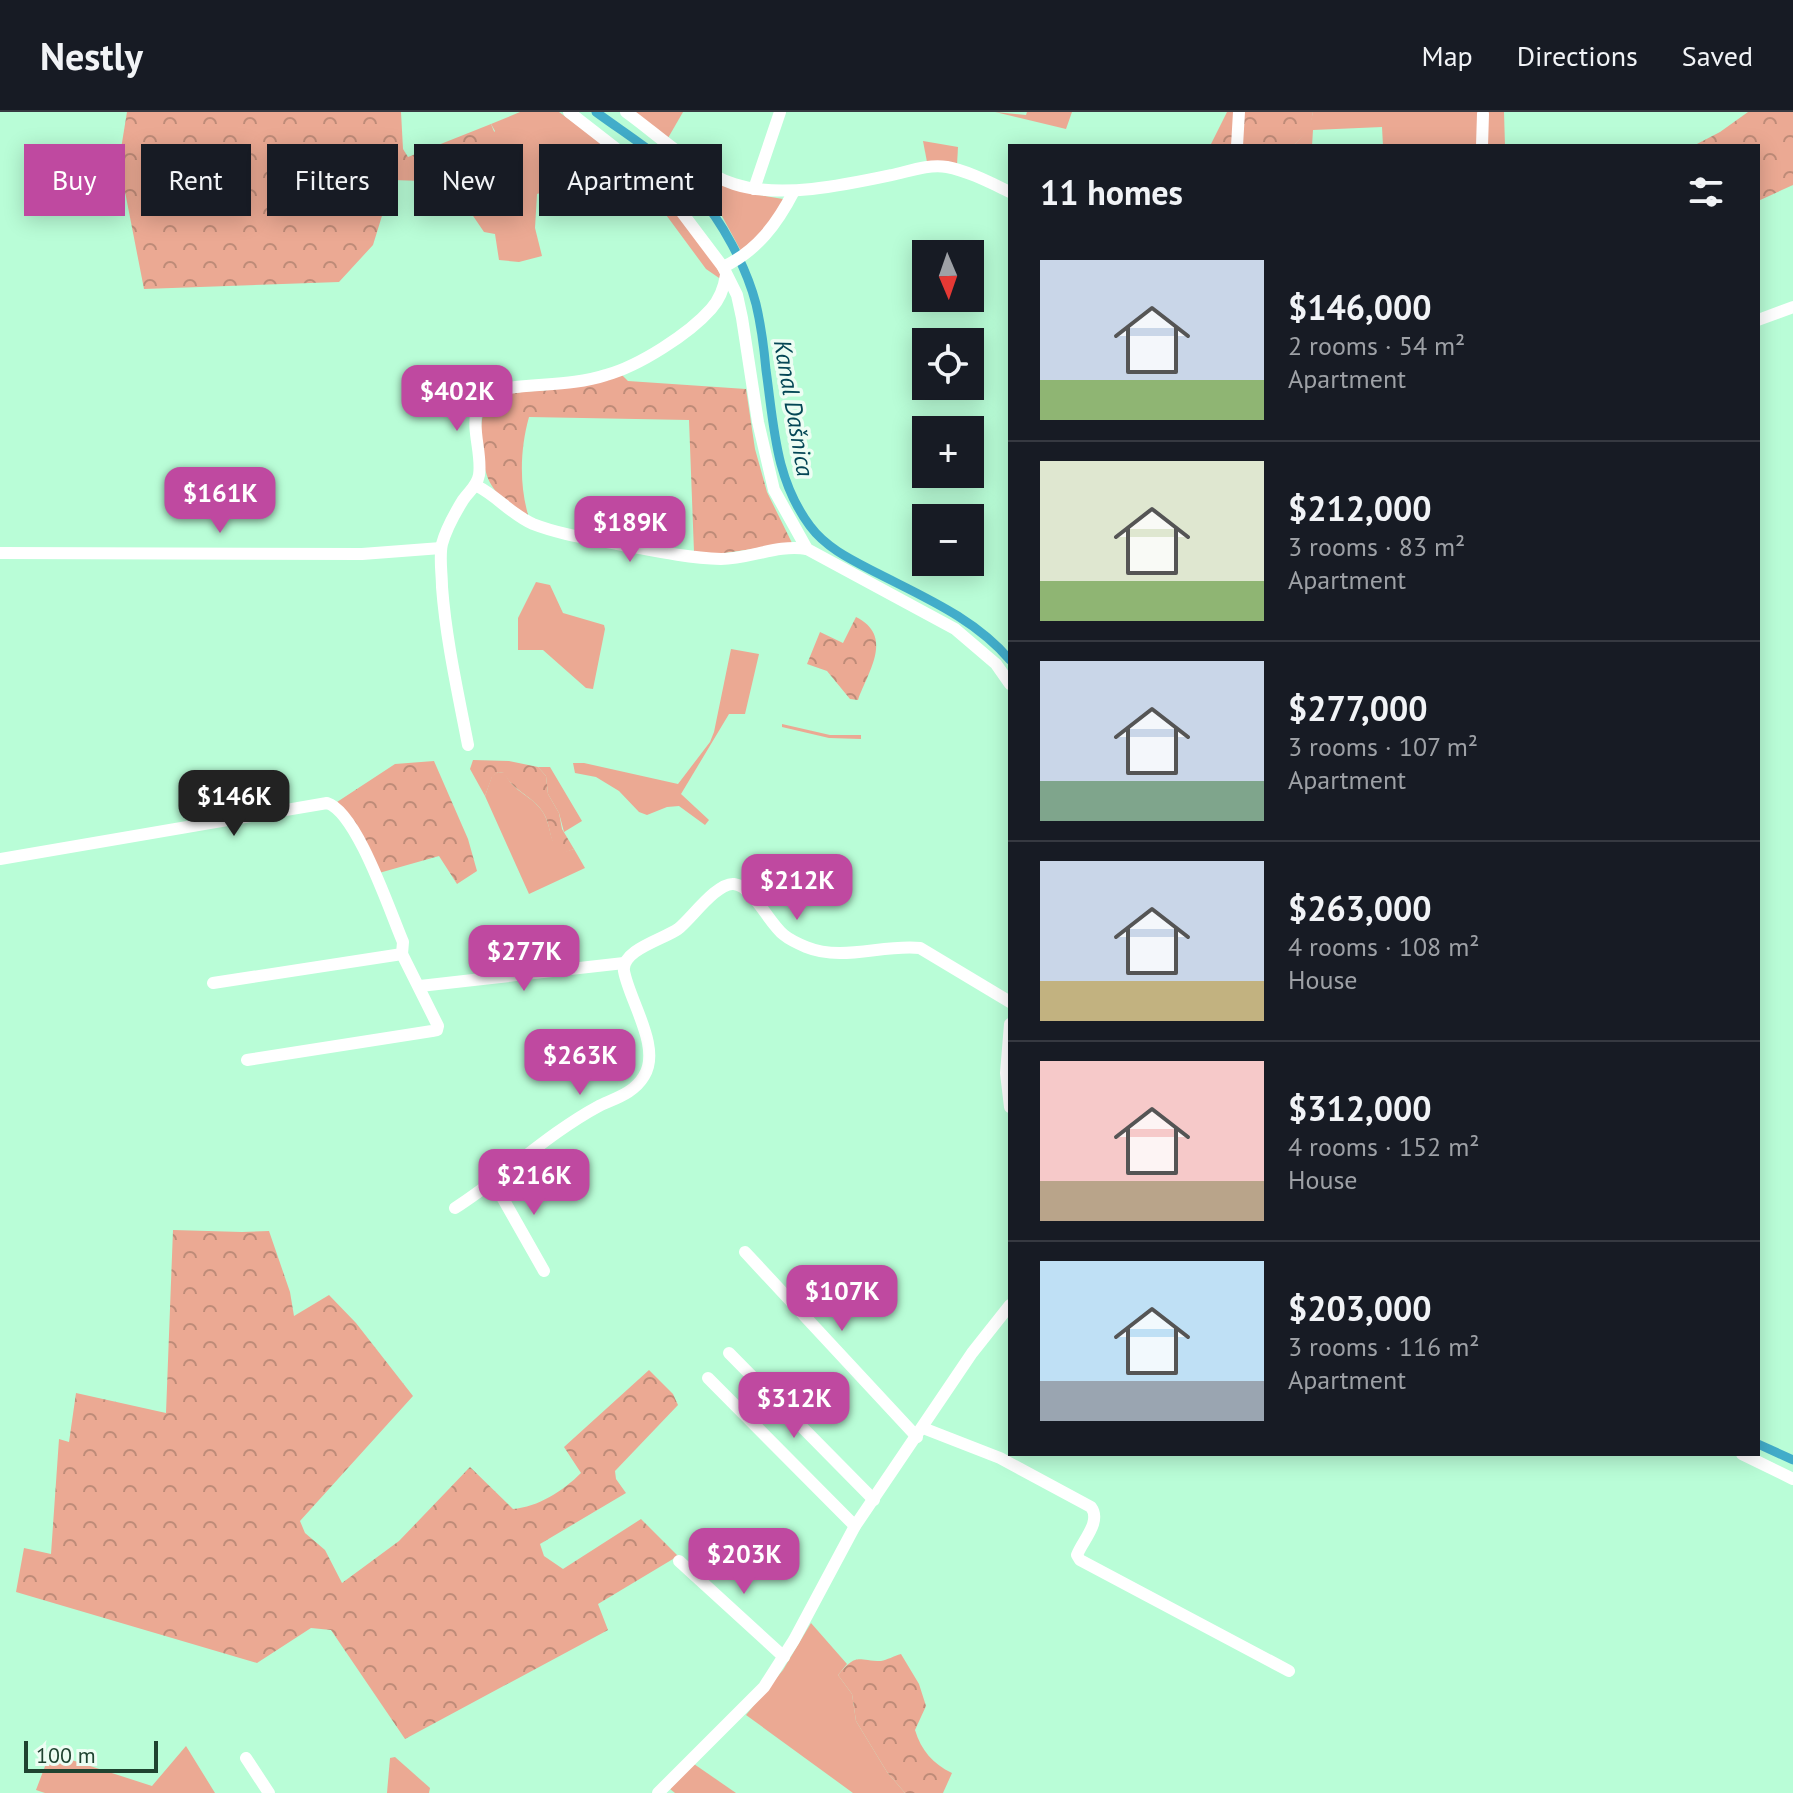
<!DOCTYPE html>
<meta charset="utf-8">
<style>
:root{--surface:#171b24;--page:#242831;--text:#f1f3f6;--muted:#9ea1a6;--line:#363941;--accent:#bf49a0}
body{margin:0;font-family:"PT Sans",sans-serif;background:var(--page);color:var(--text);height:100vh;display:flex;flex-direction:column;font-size:30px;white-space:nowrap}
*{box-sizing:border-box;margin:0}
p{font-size:26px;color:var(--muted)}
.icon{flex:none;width:44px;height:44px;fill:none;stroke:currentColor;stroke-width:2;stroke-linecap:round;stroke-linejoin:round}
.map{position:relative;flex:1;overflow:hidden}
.sheet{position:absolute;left:1008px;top:32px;width:752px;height:1312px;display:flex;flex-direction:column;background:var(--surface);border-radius:0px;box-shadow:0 4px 20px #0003}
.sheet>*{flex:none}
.banner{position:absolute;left:24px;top:32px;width:760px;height:72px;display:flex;gap:16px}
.needle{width:52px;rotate:178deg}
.fabs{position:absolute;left:912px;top:128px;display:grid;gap:16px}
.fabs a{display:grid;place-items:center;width:72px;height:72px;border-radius:0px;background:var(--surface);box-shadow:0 4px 20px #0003;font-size:40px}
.scale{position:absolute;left:24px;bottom:20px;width:134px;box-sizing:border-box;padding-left:8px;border:4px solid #1f4330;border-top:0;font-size:22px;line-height:28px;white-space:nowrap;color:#1f4330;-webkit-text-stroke:6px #edfdf3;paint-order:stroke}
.price{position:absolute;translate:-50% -68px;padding:0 18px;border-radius:16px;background:var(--accent);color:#fff;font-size:26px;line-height:52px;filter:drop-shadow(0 2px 4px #0008)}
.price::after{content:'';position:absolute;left:50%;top:48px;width:24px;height:18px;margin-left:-12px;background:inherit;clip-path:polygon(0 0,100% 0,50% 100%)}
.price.on{background:#222;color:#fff}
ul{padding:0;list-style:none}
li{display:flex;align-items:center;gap:24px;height:200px;padding:0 32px}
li+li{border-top:2px solid var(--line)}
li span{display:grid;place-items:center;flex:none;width:224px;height:160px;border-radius:0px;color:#555}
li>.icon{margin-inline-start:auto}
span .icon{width:96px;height:96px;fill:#fffc;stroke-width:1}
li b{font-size:34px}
h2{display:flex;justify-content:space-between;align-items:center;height:96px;padding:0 32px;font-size:34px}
.chip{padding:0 28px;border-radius:0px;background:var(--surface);box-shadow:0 4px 20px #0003;font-size:28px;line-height:72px}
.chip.on{background:var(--accent);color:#fff}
header{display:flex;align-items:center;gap:48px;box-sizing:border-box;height:112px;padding:0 40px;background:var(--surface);border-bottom:2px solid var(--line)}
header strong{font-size:38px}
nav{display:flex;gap:44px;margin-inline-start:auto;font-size:28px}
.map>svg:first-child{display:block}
.grass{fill:#eba993}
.forest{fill:url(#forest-crowns)}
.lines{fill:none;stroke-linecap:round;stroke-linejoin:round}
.canal{stroke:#42adca;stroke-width:9}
.minor{stroke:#fff;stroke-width:12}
.labels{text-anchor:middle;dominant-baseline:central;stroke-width:7;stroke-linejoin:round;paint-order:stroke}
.water-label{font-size:24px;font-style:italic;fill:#044655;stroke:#edfdf3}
</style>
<header>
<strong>Nestly</strong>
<nav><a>Map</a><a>Directions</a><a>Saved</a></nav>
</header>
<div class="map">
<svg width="1793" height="1681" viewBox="0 0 1793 1681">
<defs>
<pattern id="forest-crowns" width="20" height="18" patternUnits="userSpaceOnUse" patternTransform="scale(2)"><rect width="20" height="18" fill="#eba993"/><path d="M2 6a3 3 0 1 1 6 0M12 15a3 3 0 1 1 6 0" fill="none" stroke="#be8b78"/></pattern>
</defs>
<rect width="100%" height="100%" fill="#b9fdd7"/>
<g class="grass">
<polygon points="520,0 559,0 647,64 719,156 722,168 706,157 644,73 625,55 537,82 535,116 542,144 519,150 499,148 495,122 484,120 450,70 495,19 491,12"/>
<polygon points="634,0 683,0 668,26"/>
<polygon points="995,0 1026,3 1027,0 1072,0 1066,17"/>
<polygon points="1313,0 1504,0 1505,34 1383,34 1382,15 1313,18 1312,34 1293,34 1309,17"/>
<polygon points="923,29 958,35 957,53 927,50"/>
<polygon points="680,45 748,81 783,87 778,101 742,141 722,104 675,52"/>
<polygon points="536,470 550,473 563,501 604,513 605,517 593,577 586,576 543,538 518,538 518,506"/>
<polygon points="731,537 759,542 745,602 729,602 681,682 709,708 705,713 679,694 667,695 647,703 639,700 619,679 596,665 575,661 573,651 584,651 678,672 710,630 714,620"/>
<polygon points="782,612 830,623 861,623 861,627 829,626 782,615"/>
<polygon points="538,655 550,655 582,709 564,720 559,701 548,682 546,664"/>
<path d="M 498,660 L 505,661 C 512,680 534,684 544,702 C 552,717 548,727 561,741 L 574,737 L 585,756 L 529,782 L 485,684 L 492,664 Z"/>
<polygon points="811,1511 847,1552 838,1563 852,1582 856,1609 887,1660 905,1681 853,1681 746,1603 783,1558"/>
<polygon points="186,1634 215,1681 45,1681 36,1678 50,1641 152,1674"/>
<polygon points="395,1645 430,1676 429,1681 387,1681 390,1646"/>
<polygon points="694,1652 736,1681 675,1681 670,1677"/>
</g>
<g class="forest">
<polygon points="127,0 401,0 403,37 408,45 491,12 497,27 494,54 451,67 450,70 393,68 373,133 339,170 144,177 119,49"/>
<polygon points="1227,0 1313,0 1310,17 1293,34 1210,34"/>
<polygon points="1748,0 1793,0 1793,73 1758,89 1758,34 1693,34 1720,20"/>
<path d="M 621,262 L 628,269 L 746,277 L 755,337 L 767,380 L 792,431 L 718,442 L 694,440 L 689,308 L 529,305 C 520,337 519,374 529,406 C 495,380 485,378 482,333 C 481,318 479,303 490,292 C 507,276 534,281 555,277 C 577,273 599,268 621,262 Z"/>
<path d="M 856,505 C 894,524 869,558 858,588 L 850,587 L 827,559 L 807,552 L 820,520 L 843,531 Z"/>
<path d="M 473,648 L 509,649 L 538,655 L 546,664 L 548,682 L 559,701 L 562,717 L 574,737 L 561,742 C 548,730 552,716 544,702 C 534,684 513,680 504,661 L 498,660 L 492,665 L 485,684 L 470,657 Z"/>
<polygon points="434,649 468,727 477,759 457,772 439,744 379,761 346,699 337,690 395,652"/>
<path d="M 173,1118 L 242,1120 L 269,1119 L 290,1180 L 294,1204 L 329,1183 L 356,1211 L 413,1284 L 300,1409 L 305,1421 L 325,1438 L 342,1471 L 399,1429 L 470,1355 L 513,1397 C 538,1395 563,1379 581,1361 L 564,1335 L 649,1258 L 673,1282 L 678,1293 L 615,1359 L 616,1367 L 626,1381 L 540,1432 L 544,1444 L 563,1457 L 641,1407 L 678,1444 L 598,1492 L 608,1518 L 405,1627 L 331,1518 L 311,1516 L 257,1551 L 16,1480 L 24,1436 L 51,1442 L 59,1327 L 69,1330 L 76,1281 L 166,1301 Z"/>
<path d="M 901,1542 L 919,1572 L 926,1594 L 915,1618 C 921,1638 933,1652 952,1661 L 943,1681 L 905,1681 L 887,1660 L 856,1609 L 852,1582 L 838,1563 C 858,1540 856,1549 881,1549 C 887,1548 894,1544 901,1542 Z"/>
</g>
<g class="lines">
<g class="canal">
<path d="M 596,0 C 630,25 668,48 696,80 C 722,109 746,154 756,192 C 761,213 764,236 766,258 C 774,314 775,367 810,414 C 827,437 854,449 879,462 C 926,486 975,507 1010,548"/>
<polyline points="1758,1332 1793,1348"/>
</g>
<g class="minor">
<polyline points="569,0 659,70 723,155 737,183 742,206 758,310 774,378 807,437 955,517 996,552 1010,572"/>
<path d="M 626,0 C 658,23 697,60 734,72 C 780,87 845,73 892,63 C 910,59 928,52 947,55 C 968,59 991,71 1010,80"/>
<polyline points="1237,34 1239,0"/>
<polyline points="1482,34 1483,2"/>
<polyline points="754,77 780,0"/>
<path d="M 723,155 C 757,139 777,112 794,79"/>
<polyline points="1758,208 1793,195"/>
<path d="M 477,374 C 497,384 512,403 533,412 C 561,423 593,427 623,433 C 655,439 688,446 721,447 C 750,447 777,432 807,437"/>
<polyline points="0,441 362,442 441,436"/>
<path d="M 468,633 C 458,581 446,528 442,475 C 442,462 439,445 442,432 C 446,417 455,401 463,388 C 470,378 477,374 479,363 C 484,333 457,291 501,277 C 536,271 573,274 606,263 C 639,254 689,222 711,197 C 720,187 724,176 726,163"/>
<path d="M 0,747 L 327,691 C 357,700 390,800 403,830 L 402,842"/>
<polyline points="213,871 402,842 438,914 437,918 432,919 247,948"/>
<polyline points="420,874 624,851"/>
<polyline points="1010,912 1006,961 1010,995"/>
<polyline points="493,1069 544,1159"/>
<path d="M 455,1096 C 505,1064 547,1022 599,994 C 616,986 634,981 644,964 C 662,936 629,888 624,859 C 621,838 664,827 678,817 C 691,807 717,770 734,772 C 753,774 769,812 784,823 C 790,828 799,832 806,835 C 843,850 882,832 920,836 L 1010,890"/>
<polyline points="745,1140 917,1325"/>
<polyline points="729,1241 874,1388"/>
<polyline points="708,1266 855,1414"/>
<path d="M 923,1316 L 1000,1346 L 1091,1395 C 1102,1410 1082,1429 1077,1443 L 1080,1448 L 1289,1559"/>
<polyline points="1742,1342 1793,1367"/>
<polyline points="679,1449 784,1545"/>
<polyline points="246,1646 269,1681"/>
<polyline points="658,1681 764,1575 794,1528 855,1414 972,1241 1010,1193"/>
</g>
</g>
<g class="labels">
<g class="water-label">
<text transform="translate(794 296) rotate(80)">Kanal Dašnica</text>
</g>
</g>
</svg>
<div class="fabs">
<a><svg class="needle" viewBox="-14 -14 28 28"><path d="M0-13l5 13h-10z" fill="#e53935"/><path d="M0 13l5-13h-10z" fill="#9ea1a6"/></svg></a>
<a><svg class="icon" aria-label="locate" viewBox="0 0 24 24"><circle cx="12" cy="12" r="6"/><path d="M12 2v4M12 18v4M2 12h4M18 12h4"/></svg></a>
<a>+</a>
<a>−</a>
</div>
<div class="scale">100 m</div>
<b class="price" style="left:457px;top:321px">$402K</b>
<b class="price" style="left:220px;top:423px">$161K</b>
<b class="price" style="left:630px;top:452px">$189K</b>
<b class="price on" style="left:234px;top:726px">$146K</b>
<b class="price" style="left:797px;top:810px">$212K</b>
<b class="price" style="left:524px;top:881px">$277K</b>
<b class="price" style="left:580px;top:985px">$263K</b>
<b class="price" style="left:534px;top:1105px">$216K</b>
<b class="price" style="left:842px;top:1221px">$107K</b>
<b class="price" style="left:794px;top:1328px">$312K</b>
<b class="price" style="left:744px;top:1484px">$203K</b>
<div class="banner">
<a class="chip on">Buy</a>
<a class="chip">Rent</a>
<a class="chip">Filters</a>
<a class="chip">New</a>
<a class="chip">Apartment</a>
</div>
<section class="sheet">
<h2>11 homes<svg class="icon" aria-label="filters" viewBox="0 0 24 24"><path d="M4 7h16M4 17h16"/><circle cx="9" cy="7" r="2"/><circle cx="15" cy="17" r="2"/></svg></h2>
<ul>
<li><span style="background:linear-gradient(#c9d6e8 75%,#8fb573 0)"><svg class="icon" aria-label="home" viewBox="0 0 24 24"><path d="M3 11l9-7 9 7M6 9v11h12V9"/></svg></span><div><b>$146,000</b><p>2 rooms · 54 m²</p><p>Apartment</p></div></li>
<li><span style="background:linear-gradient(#dfe7d0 75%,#8fb573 0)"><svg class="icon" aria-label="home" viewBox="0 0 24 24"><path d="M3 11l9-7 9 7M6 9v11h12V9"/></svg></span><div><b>$212,000</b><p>3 rooms · 83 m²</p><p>Apartment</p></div></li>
<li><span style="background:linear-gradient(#c9d6e8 75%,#7fa58c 0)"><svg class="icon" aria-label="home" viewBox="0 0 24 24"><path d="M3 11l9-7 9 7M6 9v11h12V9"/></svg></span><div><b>$277,000</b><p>3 rooms · 107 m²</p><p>Apartment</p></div></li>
<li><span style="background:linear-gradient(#c9d6e8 75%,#c2b280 0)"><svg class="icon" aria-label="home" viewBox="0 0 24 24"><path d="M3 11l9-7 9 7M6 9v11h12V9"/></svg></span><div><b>$263,000</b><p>4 rooms · 108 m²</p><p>House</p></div></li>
<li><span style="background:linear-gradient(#f6c9c9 75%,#b9a48a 0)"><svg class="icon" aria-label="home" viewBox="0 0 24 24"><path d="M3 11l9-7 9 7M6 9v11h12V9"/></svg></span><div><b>$312,000</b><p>4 rooms · 152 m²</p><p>House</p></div></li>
<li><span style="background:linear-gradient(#bfe0f5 75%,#9aa5b1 0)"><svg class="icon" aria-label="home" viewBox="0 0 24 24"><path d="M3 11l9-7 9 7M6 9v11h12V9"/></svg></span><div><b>$203,000</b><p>3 rooms · 116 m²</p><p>Apartment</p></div></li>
</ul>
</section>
</div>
